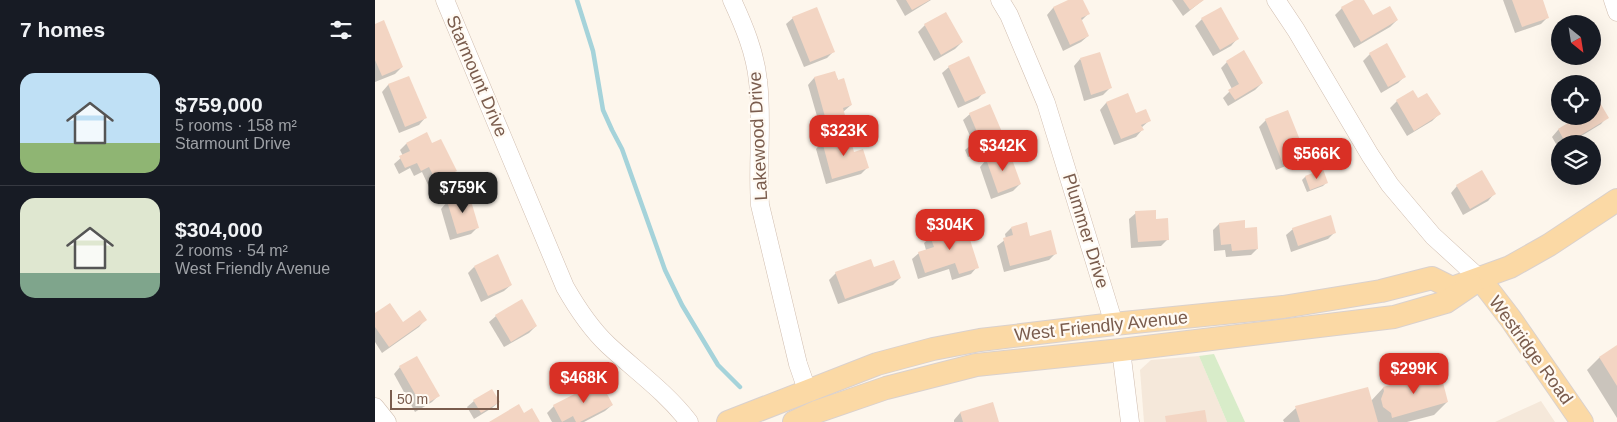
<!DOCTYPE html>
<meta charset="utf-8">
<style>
:root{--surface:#171b24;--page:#20242c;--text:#f1f3f6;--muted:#9ea1a6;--line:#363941;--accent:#d93025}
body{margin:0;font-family:Helvetica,sans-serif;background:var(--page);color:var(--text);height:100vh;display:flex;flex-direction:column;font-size:19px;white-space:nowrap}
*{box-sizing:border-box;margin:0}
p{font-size:16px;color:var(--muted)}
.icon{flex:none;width:28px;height:28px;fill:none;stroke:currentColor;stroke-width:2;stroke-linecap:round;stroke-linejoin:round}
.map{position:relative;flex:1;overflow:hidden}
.drawer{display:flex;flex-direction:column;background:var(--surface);width:375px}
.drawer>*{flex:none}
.needle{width:32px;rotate:150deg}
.controls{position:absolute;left:1176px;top:15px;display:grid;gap:10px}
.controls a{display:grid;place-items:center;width:50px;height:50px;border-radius:50%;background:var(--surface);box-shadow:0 5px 20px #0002;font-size:25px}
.scale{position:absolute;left:15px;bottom:12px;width:109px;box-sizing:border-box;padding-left:5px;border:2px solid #7a5c4d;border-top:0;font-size:14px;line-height:18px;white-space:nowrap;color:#7a5c4d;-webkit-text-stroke:4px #fffaf3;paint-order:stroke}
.price{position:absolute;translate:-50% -42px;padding:0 11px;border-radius:10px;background:var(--accent);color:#fff;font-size:16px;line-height:32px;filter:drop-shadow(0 1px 2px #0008)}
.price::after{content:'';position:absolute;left:50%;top:30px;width:15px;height:11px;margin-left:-8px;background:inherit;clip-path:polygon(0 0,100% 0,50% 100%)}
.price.current{background:#222;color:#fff}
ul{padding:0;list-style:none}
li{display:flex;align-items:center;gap:15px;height:125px;padding:0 20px}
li+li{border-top:1px solid var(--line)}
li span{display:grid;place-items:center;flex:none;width:140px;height:100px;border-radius:15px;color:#555}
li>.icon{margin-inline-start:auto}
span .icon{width:60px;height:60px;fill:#fffc;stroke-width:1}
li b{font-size:21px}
h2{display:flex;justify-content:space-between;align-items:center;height:60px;padding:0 20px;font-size:21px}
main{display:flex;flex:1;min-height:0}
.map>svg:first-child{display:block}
.residential{fill:#f5e8da}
.green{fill:#d8ecc9}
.shadow{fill:#0003}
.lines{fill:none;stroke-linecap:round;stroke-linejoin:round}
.stream{stroke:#a5d3da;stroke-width:4.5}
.building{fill:#f3d5c3}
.minor-casing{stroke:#d1beb0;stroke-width:19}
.major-casing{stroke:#dad1cd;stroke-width:24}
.minor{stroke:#fff;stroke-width:18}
.major{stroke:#fbd9a5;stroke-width:22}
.labels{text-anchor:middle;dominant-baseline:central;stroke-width:4.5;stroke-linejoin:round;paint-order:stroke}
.street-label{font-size:18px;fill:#7a5c4d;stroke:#fffaf3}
</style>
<main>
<section class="drawer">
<h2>7 homes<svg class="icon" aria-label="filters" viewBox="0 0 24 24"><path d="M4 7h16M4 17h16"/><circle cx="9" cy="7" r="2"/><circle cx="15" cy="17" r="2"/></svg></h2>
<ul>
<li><span style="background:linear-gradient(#bfe0f5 70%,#8fb573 0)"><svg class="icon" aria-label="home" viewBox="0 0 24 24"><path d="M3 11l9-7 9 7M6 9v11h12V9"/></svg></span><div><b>$759,000</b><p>5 rooms · 158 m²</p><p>Starmount Drive</p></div></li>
<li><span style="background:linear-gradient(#dfe7d0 75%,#7fa58c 0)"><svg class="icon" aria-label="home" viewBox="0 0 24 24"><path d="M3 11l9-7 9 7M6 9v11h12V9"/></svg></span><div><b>$304,000</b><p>2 rooms · 54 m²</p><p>West Friendly Avenue</p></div></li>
</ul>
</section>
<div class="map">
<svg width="1242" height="422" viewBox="0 0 1242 422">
<rect width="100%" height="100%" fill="#fdf6ec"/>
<g class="residential">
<polygon points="824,356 852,422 769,422 765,370 776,360"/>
<polygon points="1166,401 1180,422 1120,422"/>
</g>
<polygon class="green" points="839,354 870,422 852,422 824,356"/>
<g class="shadow">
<polygon points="521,0 556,0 530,16"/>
<polygon points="696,0 707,0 713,14 706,21 713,36 706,42 688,51 672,15 678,8"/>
<polygon points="797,0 828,0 808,16"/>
<polygon points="981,0 988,0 998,17 1022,20 1015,27 979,48 960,15 967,8"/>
<polygon points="1128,0 1167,0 1173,17 1166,24 1140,33"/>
<polygon points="570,14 587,42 580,49 559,61 543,32 550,25"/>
<polygon points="418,18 459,51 452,58 429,67 411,24"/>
<polygon points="827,19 862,39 856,46 838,56 820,26"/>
<polygon points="0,25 27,67 20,74 0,82"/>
<polygon points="1011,45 1029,77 1023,83 1006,93 988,61 995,54"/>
<polygon points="705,59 735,88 728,95 709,101 699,66"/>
<polygon points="852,62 887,83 880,90 853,106 848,98 857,89 846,68"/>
<polygon points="574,67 609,92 603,99 583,108 567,73"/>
<polygon points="459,72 476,105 468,112 469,118 463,125 446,130 433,85 439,78"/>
<polygon points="33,77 50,118 44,125 24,133 7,92 13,85"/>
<polygon points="1037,92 1043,100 1064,114 1057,121 1032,136 1015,108 1022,101"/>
<polygon points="1218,94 1232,117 1226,124 1193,144 1185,144 1184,149 1177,137 1183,130 1194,124 1189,116 1218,116"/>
<polygon points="752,95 760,115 775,120 766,128 767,130 761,137 739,145 725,110 731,103"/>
<polygon points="595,114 628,139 622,145 593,157 590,150 598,143 588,120"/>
<polygon points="891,120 929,154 923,161 901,170 884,127"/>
<polygon points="447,142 492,168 486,174 451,184 441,149"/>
<polygon points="31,144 57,145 80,171 74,177 54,187 47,172 39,176 35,168 24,174 19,164 28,156 25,150"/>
<polygon points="633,152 645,184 638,191 616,199 605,167 611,160"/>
<polygon points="947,171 951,183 948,186 932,192 927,180 930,177"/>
<polygon points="1082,186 1119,194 1113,201 1088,215 1076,193"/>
<polygon points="93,196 103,227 96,234 75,240 66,209 72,202"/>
<polygon points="761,213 793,239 786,246 756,248 754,219"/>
<polygon points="844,224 869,229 882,249 876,255 851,257 850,250 839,251 838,230"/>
<polygon points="636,228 654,237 681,253 674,260 629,272 622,246 631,239 630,234"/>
<polygon points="918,229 960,232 953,239 916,252 911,235"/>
<polygon points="556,237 602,267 596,274 577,280 574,269 543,279 537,259 544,253 551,250 549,243"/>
<polygon points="99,267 136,285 129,291 106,302 93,273"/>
<polygon points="461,273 525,278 518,285 463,304 454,280"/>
<polygon points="0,315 28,324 50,320 44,327 7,353 0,342"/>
<polygon points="121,316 161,326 154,333 129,347 114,322"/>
<polygon points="1242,346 1242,418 1212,370 1224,358"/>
<polygon points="25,367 63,396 57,402 40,412 19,374"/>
<polygon points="1008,388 1072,402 1059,415 1032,422 909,422 908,420 921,408 996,401"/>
<polygon points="99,401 124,402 117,408 99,419 92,407"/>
<polygon points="617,403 623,422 579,422 579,420 585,413"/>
<polygon points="237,405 230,411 209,422 177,422 172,413 179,406"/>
</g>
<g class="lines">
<polyline class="stream" points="202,0 218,51 228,110 237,130 247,149 290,270 307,305 343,365 365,387"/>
</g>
<g class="building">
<polygon points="531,0 555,0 537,10"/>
<polygon points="693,0 708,0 715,14 706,18 714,36 695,45 678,7"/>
<polygon points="808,0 829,0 815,10"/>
<polygon points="979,0 989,0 998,15 1015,6 1023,20 986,42 966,7"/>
<polygon points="1137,0 1168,0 1174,18 1147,27"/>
<polygon points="442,7 460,52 435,62 417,17"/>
<polygon points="846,7 864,39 845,50 826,18"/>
<polygon points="571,12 588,42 566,55 549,24"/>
<polygon points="9,20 28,67 7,76 0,60 0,24"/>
<polygon points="1012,43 1031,77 1013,87 994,53"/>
<polygon points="869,50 888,83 860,100 853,90 864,84 851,61"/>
<polygon points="725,52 737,88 716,95 705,58"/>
<polygon points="594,56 611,93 590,102 573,66"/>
<polygon points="460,71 463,80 469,78 477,105 468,108 471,119 452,124 439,77"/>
<polygon points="34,76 52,118 30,127 13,84"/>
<polygon points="1038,90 1043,98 1052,93 1066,114 1039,131 1021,100"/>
<polygon points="1218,91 1234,118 1191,144 1183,129 1201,118 1199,116 1218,116"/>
<polygon points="753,93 761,113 771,109 776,121 766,125 769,130 746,139 731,102"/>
<polygon points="615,104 630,139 599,152 596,143 605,139 594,113"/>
<polygon points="913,110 931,155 908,164 890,119"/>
<polygon points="52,132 57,143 66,139 82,171 61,181 54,167 46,171 42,163 30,168 24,156 35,151 31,143"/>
<polygon points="474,133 479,152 488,149 494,168 457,179 447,141"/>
<polygon points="634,151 646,184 623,193 611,159"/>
<polygon points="948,169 953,183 935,190 930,176"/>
<polygon points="1107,170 1121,194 1095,209 1081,185"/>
<polygon points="94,194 104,228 82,234 72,201"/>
<polygon points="781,210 781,219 793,218 794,240 763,242 760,211"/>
<polygon points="956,215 961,233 923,246 917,228"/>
<polygon points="870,220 870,228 882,227 883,249 857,251 856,244 846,245 844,223"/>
<polygon points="652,222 655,236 676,230 682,254 635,266 628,238 638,235 636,227"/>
<polygon points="590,224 604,268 584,274 580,263 550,273 543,252 559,247 555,236"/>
<polygon points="123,254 137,285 113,296 99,266"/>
<polygon points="496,259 499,267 519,260 526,278 470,299 460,272"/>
<polygon points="147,299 162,326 136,342 120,315"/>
<polygon points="15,303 28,322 45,310 52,320 14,347 0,327 0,313"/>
<polygon points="1242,345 1242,386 1224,357"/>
<polygon points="42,356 65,396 47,406 24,366"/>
<polygon points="1065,371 1073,402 1017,418 1016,413 1008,407 1006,399 1009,391 1008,387"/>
<polygon points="225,381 238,405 205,422 201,422 198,416 187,422 178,405"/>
<polygon points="993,387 1003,422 925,422 920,406"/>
<polygon points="117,389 125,402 106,413 98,400"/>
<polygon points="618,402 624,422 588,422 585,412"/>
<polygon points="144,404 149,413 157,408 165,422 114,422"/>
<polygon points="830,410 832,422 791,422 790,416"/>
</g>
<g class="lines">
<defs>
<g id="minor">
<path d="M 70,0 L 190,287 C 202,308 215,328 233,345 C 261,371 291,392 314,422"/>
<path d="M 357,0 C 369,26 380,52 383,81 C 388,120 382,164 385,205 L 423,364 L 432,390"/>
<polyline points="625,0 634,15 671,103 739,324"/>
<polyline points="901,0 921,30 995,155 1015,185 1058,236 1105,279"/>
<polyline points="1238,0 1242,12"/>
<polyline points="746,350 755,422"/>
<polyline points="0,407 12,422"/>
</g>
<g id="major">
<polyline points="1105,279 1135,318 1207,422"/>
<polyline points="353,422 502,364 558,349 605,340 739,324 908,307 1006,291 1057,278 1077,288 1135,267 1174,245 1242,200"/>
<polyline points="419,422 441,412 511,388 601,365 746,350 1019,317 1071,302 1096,285"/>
</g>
</defs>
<use href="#minor" class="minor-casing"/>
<use href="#major" class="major-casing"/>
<use href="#minor" class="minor"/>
<use href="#major" class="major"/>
</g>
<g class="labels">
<g class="street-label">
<text transform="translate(102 76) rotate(67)">Starmount Drive</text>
<text transform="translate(383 136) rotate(-93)">Lakewood Drive</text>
<text transform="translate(711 231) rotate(73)">Plummer Drive</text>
<text transform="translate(726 326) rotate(-6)">West Friendly Avenue</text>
<text transform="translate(1156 350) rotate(54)">Westridge Road</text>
</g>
</g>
</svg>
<div class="controls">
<a><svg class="needle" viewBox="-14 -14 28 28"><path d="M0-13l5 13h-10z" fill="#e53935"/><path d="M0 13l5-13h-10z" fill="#9ea1a6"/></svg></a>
<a><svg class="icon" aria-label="locate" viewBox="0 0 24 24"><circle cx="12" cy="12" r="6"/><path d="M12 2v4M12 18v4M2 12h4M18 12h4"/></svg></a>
<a><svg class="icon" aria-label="layers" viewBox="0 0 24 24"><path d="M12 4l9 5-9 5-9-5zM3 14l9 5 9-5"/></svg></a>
</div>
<div class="scale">50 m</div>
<b class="price" style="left:469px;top:157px">$323K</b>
<b class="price" style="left:628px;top:172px">$342K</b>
<b class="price" style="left:942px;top:180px">$566K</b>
<b class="price current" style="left:88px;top:214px">$759K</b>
<b class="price" style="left:575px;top:251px">$304K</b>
<b class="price" style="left:1039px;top:395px">$299K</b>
<b class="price" style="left:209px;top:404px">$468K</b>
</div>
</main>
